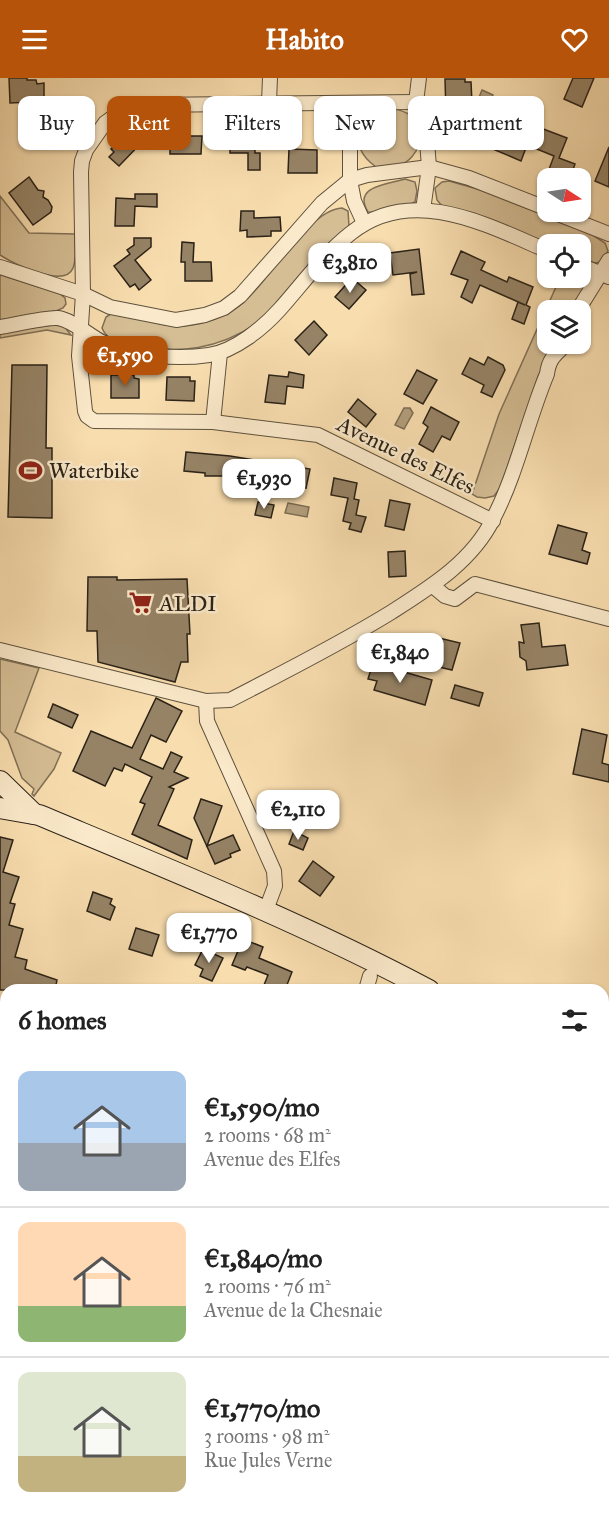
<!DOCTYPE html>
<meta charset="utf-8">
<style>
:root{--surface:#fff;--page:#f6f6f6;--text:#222;--muted:#767676;--line:#e0e0e0;--accent:#b45309}
body{margin:0;font-family:"IM FELL Great Primer",serif;background:var(--page);color:var(--text);height:100vh;display:flex;flex-direction:column;font-size:22px;white-space:nowrap}
*{box-sizing:border-box;margin:0}
p{font-size:20px;color:var(--muted)}
.icon{flex:none;width:33px;height:33px;fill:none;stroke:currentColor;stroke-width:2;stroke-linecap:round;stroke-linejoin:round}
.map{position:relative;flex:1;overflow:hidden}
.details{position:absolute;left:0px;top:906px;width:609px;height:536px;display:flex;flex-direction:column;background:var(--surface);border-radius:18px 18px 0 0;box-shadow:0 2px 4px #0004}
.details>*{flex:none}
.banner{position:absolute;left:18px;top:18px;width:573px;height:54px;display:flex;gap:12px}
.needle{width:39px;rotate:102deg}
.tools{position:absolute;left:537px;top:90px;display:grid;gap:12px}
.tools a{display:grid;place-items:center;width:54px;height:54px;border-radius:12px;background:var(--surface);box-shadow:0 2px 4px #0004;font-size:30px}
.price{position:absolute;translate:-50% -51px;padding:0 14px;border-radius:12px;background:#fff;color:#222;font-size:20px;line-height:39px;filter:drop-shadow(0 2px 3px #0008)}
.price::after{content:'';position:absolute;left:50%;top:36px;width:18px;height:14px;margin-left:-9px;background:inherit;clip-path:polygon(0 0,100% 0,50% 100%)}
.price.current{background:var(--accent);color:#fff}
ul{padding:0;list-style:none}
li{display:flex;align-items:center;gap:18px;height:150px;padding:0 18px}
li+li{border-top:2px solid var(--line)}
li span{display:grid;place-items:center;flex:none;width:168px;height:120px;border-radius:12px;color:#555}
li>.icon{margin-inline-start:auto}
span .icon{width:72px;height:72px;fill:#fffc;stroke-width:1}
li b{font-size:26px}
h2{display:flex;justify-content:space-between;align-items:center;height:72px;padding:0 18px;font-size:26px}
.chip{padding:0 21px;border-radius:12px;background:var(--surface);box-shadow:0 2px 4px #0004;font-size:21px;line-height:54px}
.chip.current{background:var(--accent);color:#fff}
header{display:flex;justify-content:space-between;align-items:center;height:78px;padding:0 18px;background:var(--accent);color:#fff;font-size:27px;font-weight:800}
.map>svg:first-child{display:block}
.green{fill:#d5bd94;stroke:#807056;stroke-width:1.5}
.water{fill:#b29d7b;stroke:#7c6c53;stroke-width:1.5}
.building{fill:#968366;stroke:#2b2217;stroke-width:1.5}
.lines{fill:none;stroke-linecap:round;stroke-linejoin:round}
.minor-casing{stroke:#5e513d;stroke-width:16}
.secondary-casing{stroke:#2b2217;stroke-width:22}
.minor{stroke:#fae9ca;stroke-width:14}
.secondary{stroke:#fae9ca;stroke-width:20}
.labels{text-anchor:middle;dominant-baseline:central;stroke-width:5;stroke-linejoin:round;paint-order:stroke}
.street-label{font-size:22px;fill:#2b2217;stroke:#fae9ca}
.poi-label{font-size:22px;fill:#2b2217;stroke:#fae9ca;text-anchor:start}
</style>
<header><svg class="icon" aria-label="menu" viewBox="0 0 24 24"><path d="M4 6h16M4 12h16M4 18h16"/></svg>Habito<svg class="icon" aria-label="heart" viewBox="0 0 24 24"><path d="M12 20l-8-8c-3-5 5-10 8-4 3-6 11-1 8 4z"/></svg></header>
<div class="map">
<svg width="609" height="1441" viewBox="0 0 609 1441">
<rect width="100%" height="100%" fill="#f8ddae"/>
<filter id="stains"><feTurbulence type="fractalNoise" baseFrequency=".00333" numOctaves="4"/><feColorMatrix values="0 0 0 0 .2 0 0 0 0 .09 0 0 0 0 .02 0 0 0 .5 -.17"/></filter>
<radialGradient id="worn" r=".72"><stop offset=".6" stop-color="#630" stop-opacity="0"/><stop offset="1" stop-color="#630" stop-opacity=".3"/></radialGradient>
<g class="green">
<path d="M 396,31 C 402,33 409,35 413,39 C 428,54 418,81 400,87 C 393,89 384,89 376,89 C 344,66 357,33 396,31 Z"/>
<path d="M 405,101 L 415,104 L 417,113 L 415,124 C 402,131 383,135 368,134 C 352,108 388,106 405,101 Z"/>
<polygon points="449,103 488,114 591,156 605,165 608,173 601,184 594,185 581,179 580,166 549,166 474,135 442,128 437,122 435,110 442,104"/>
<path d="M 0,118 L 29,155 L 75,156 C 75,167 77,180 73,190 C 65,211 14,186 0,177 Z"/>
<path d="M 342,130 L 348,133 L 349,148 L 263,241 C 221,272 177,278 128,265 C 116,262 107,262 102,250 L 106,239 L 111,236 C 138,237 161,252 192,247 C 211,244 231,236 245,223 C 270,201 310,131 342,130 Z"/>
<polygon points="581,194 585,201 584,210 572,232 548,232 548,266 555,266 538,298 500,410 494,418 485,420 477,419 472,416 499,336 560,200 580,200"/>
<polygon points="0,196 60,216 65,220 66,226 63,230 56,233 0,242"/>
<polygon points="53,247 64,248 71,257 47,252 0,260 0,254"/>
<polygon points="0,581 39,590 15,654 61,675 54,691 34,718 32,716 34,711 22,700 8,662 0,653"/>
</g>
<g class="water">
<polygon points="482,12 493,17 484,38 473,34"/>
<polygon points="404,330 410,330 413,335 404,351 395,347"/>
<polygon points="288,425 309,429 307,439 285,435"/>
<polygon points="609,1388 609,1441 580,1441 583,1436 603,1436 603,1398"/>
</g>
<g class="building">
<polygon points="9,0 27,0 27,2 36,2 37,6 44,5 44,42 32,42 31,24 10,25"/>
<polygon points="573,0 594,0 582,29 564,21"/>
<polygon points="445,1 465,1 465,4 471,4 472,25 464,25 465,43 451,44 450,36 446,36"/>
<polygon points="506,40 536,53 538,49 567,60 559,80 575,86 570,100 548,94 554,78 527,67 521,83 493,71"/>
<polygon points="130,52 143,63 119,88 109,79 114,74 111,71"/>
<polygon points="179,58 202,58 201,76 170,76 170,62 178,62"/>
<polygon points="230,58 255,59 255,75 260,75 260,92 248,92 248,75 230,75"/>
<polygon points="609,69 609,109 595,103"/>
<polygon points="289,71 317,72 317,95 288,95"/>
<polygon points="29,99 38,112 44,113 43,119 48,122 52,129 51,134 33,147 9,115"/>
<polygon points="135,116 157,116 157,129 135,128 134,148 115,148 116,120 135,121"/>
<polygon points="241,133 254,133 254,140 280,139 281,153 271,153 271,158 247,159 247,152 240,153"/>
<polygon points="134,160 151,160 151,169 135,182 151,202 139,212 135,206 130,209 114,188 130,176 127,172 134,167"/>
<polygon points="182,164 194,165 193,184 211,184 212,203 185,203 185,184 181,184"/>
<polygon points="419,171 424,216 412,217 410,196 417,194 393,197 390,175"/>
<polygon points="461,173 485,184 481,192 507,204 509,199 533,209 526,227 530,229 524,246 512,241 518,224 525,227 480,207 472,225 461,219 468,202 451,196"/>
<polygon points="352,200 366,212 349,231 335,219"/>
<polygon points="314,243 327,257 309,277 295,262"/>
<polygon points="488,279 503,287 505,292 492,319 481,314 484,307 462,296 470,280 484,287"/>
<polygon points="12,287 47,287 46,370 52,370 52,440 8,439"/>
<polygon points="417,292 437,302 423,326 404,316"/>
<polygon points="289,294 304,297 303,310 287,308 285,326 265,324 269,297 288,299"/>
<polygon points="111,297 134,297 134,300 139,301 139,320 111,320"/>
<polygon points="167,299 190,299 190,303 195,303 194,323 166,322"/>
<polygon points="358,321 376,336 366,349 348,334"/>
<polygon points="431,329 459,344 450,362 442,358 433,374 419,366 428,349 423,345"/>
<polygon points="186,374 230,378 310,391 306,410 261,400 260,407 224,402 225,398 205,398 205,395 184,393"/>
<polygon points="334,400 357,405 354,421 359,422 356,437 366,439 361,454 349,451 351,445 343,443 348,420 331,417"/>
<polygon points="390,422 410,426 404,452 385,448"/>
<polygon points="258,424 274,427 271,440 255,437"/>
<polygon points="558,447 587,455 582,472 590,475 587,486 549,476"/>
<polygon points="405,473 406,498 389,499 388,474"/>
<polygon points="88,499 117,499 117,502 187,501 190,556 187,556 188,584 181,584 175,604 98,584 97,553 87,553"/>
<polygon points="539,545 542,569 565,567 568,587 527,592 526,583 520,579 519,564 524,565 521,547"/>
<polygon points="439,560 460,565 452,592 430,587"/>
<polygon points="373,585 432,602 425,627 374,612 377,603 368,601"/>
<polygon points="455,607 483,615 479,628 451,620"/>
<polygon points="156,620 182,633 166,664 151,657 140,681 163,691 171,674 182,679 174,694 188,700 169,709 174,711 158,747 192,762 187,781 132,756 145,726 140,724 152,699 125,686 122,693 114,690 105,708 73,693 91,653 132,670"/>
<polygon points="53,626 78,637 72,650 48,639"/>
<polygon points="582,651 607,657 602,685 609,687 609,704 573,696"/>
<polygon points="201,721 222,728 207,768 233,757 240,772 230,776 231,779 215,786 194,740"/>
<polygon points="294,753 308,760 303,772 289,766"/>
<polygon points="0,759 13,762 3,794 19,799 10,825 15,826 9,847 23,851 15,879 27,882 25,891 57,902 55,912 0,912"/>
<polygon points="313,783 334,799 320,818 299,803"/>
<polygon points="93,814 112,821 110,826 115,829 110,842 87,833"/>
<polygon points="136,850 159,857 152,878 129,871"/>
<polygon points="243,861 263,869 259,880 292,894 285,912 277,912 264,907 268,897 247,889 245,892 232,887"/>
<polygon points="203,871 223,880 212,903 200,898 203,891 195,887"/>
</g>
<g class="lines">
<defs>
<g id="minor">
<polyline points="419,0 416,24 427,63 429,89 423,132"/>
<polyline points="269,24 270,0"/>
<polyline points="416,24 149,27 119,35 105,45 86,72 82,83 81,94 83,216 79,278 85,333 87,338 94,343 213,344 318,357 493,443"/>
<polyline points="350,25 350,102 354,123 364,145"/>
<polyline points="553,134 609,156"/>
<polyline points="580,187 609,199"/>
<polyline points="0,189 83,216 110,229 176,242 205,237 224,230 240,218 322,125 350,102 367,97 429,89 469,100 548,131"/>
<polyline points="578,232 609,182"/>
<path d="M 0,249 C 13,247 47,239 58,240 C 72,242 90,258 102,264 C 132,278 176,282 209,277 C 235,273 263,250 280,231 C 303,205 324,176 351,155 C 412,106 487,147 548,173"/>
<polyline points="213,344 220,275"/>
<polyline points="433,508 445,518 455,521 475,506 609,541"/>
<path d="M 0,572 L 206,623 L 230,622 C 284,594 338,567 390,535 C 429,510 472,484 493,441 C 517,395 527,344 547,296 C 549,280 556,276 566,266"/>
<polyline points="206,623 207,643 274,793 275,808 266,832"/>
<polyline points="366,912 370,898"/>
<polyline points="0,958 6,960"/>
<polyline points="603,1132 609,1134"/>
<polyline points="0,1148 6,1151"/>
<polyline points="603,1217 609,1211"/>
<polyline points="169,1441 171,1436"/>
<polyline points="466,1441 468,1436"/>
</g>
<g id="secondary">
<polyline points="0,703 34,736"/>
<path d="M 0,730 L 39,737 C 171,792 303,845 429,912"/>
<polyline points="603,1005 609,1008"/>
</g>
</defs>
<use href="#minor" class="minor-casing"/>
<use href="#secondary" class="secondary-casing"/>
<use href="#minor" class="minor"/>
<use href="#secondary" class="secondary"/>
</g>
<defs>
<symbol id="stadium-bare" viewBox="-9 -9 18 18"><path d="M0-5a6.5 5 0 1 0 0 10a6.5 5 0 1 0 0-10ZM-3.5-1.8h7v3.6h-7Z" fill="#8f2418" stroke="#fae9ca" stroke-width="2.5" paint-order="stroke"/></symbol>
<symbol id="supermarket-bare" viewBox="-9 -9 18 18"><path d="M-6-5.5h2.5l.6 2H6L4.5 2H-2.5L-4.4-4H-6ZM-1.5 3.2a1.3 1.3 0 1 0 .1 0ZM3 3.2a1.3 1.3 0 1 0 .1 0Z" fill="#8f2418" stroke="#fae9ca" stroke-width="2.5" paint-order="stroke"/></symbol>
</defs>
<g fill-rule="evenodd">
<use href="#stadium-bare" x="14" y="376" width="33" height="33"/>
<use href="#supermarket-bare" x="124" y="508" width="33" height="33"/>
</g>
<g class="labels">
<g class="street-label">
<text transform="translate(406 377) rotate(26)">Avenue des Elfes</text>
</g>
<g class="poi-label">
<text x="49" y="392">Waterbike</text>
<text x="159" y="525">ALDI</text>
</g>
</g>
<rect width="100%" height="100%" filter="url(#stains)"/>
<rect width="100%" height="100%" fill="url(#worn)"/>
</svg>
<div class="tools">
<a><svg class="needle" viewBox="-14 -14 28 28"><path d="M0-13l5 13h-10z" fill="#e53935"/><path d="M0 13l5-13h-10z" fill="#767676"/></svg></a>
<a><svg class="icon" aria-label="locate" viewBox="0 0 24 24"><circle cx="12" cy="12" r="6"/><path d="M12 2v4M12 18v4M2 12h4M18 12h4"/></svg></a>
<a><svg class="icon" aria-label="layers" viewBox="0 0 24 24"><path d="M12 4l9 5-9 5-9-5zM3 14l9 5 9-5"/></svg></a>
</div>
<b class="price" style="left:350px;top:216px">€3,810</b>
<b class="price current" style="left:125px;top:309px">€1,590</b>
<b class="price" style="left:264px;top:432px">€1,930</b>
<b class="price" style="left:400px;top:606px">€1,840</b>
<b class="price" style="left:298px;top:763px">€2,110</b>
<b class="price" style="left:209px;top:886px">€1,770</b>
<div class="banner">
<a class="chip">Buy</a>
<a class="chip current">Rent</a>
<a class="chip">Filters</a>
<a class="chip">New</a>
<a class="chip">Apartment</a>
</div>
<section class="details">
<h2>6 homes<svg class="icon" aria-label="filters" viewBox="0 0 24 24"><path d="M4 7h16M4 17h16"/><circle cx="9" cy="7" r="2"/><circle cx="15" cy="17" r="2"/></svg></h2>
<ul>
<li><span style="background:linear-gradient(#a9c7e8 60%,#9aa5b1 0)"><svg class="icon" aria-label="home" viewBox="0 0 24 24"><path d="M3 11l9-7 9 7M6 9v11h12V9"/></svg></span><div><b>€1,590/mo</b><p>2 rooms · 68 m²</p><p>Avenue des Elfes</p></div></li>
<li><span style="background:linear-gradient(#ffd9b3 70%,#8fb573 0)"><svg class="icon" aria-label="home" viewBox="0 0 24 24"><path d="M3 11l9-7 9 7M6 9v11h12V9"/></svg></span><div><b>€1,840/mo</b><p>2 rooms · 76 m²</p><p>Avenue de la Chesnaie</p></div></li>
<li><span style="background:linear-gradient(#dfe7d0 70%,#c2b280 0)"><svg class="icon" aria-label="home" viewBox="0 0 24 24"><path d="M3 11l9-7 9 7M6 9v11h12V9"/></svg></span><div><b>€1,770/mo</b><p>3 rooms · 98 m²</p><p>Rue Jules Verne</p></div></li>
</ul>
</section>
</div>
